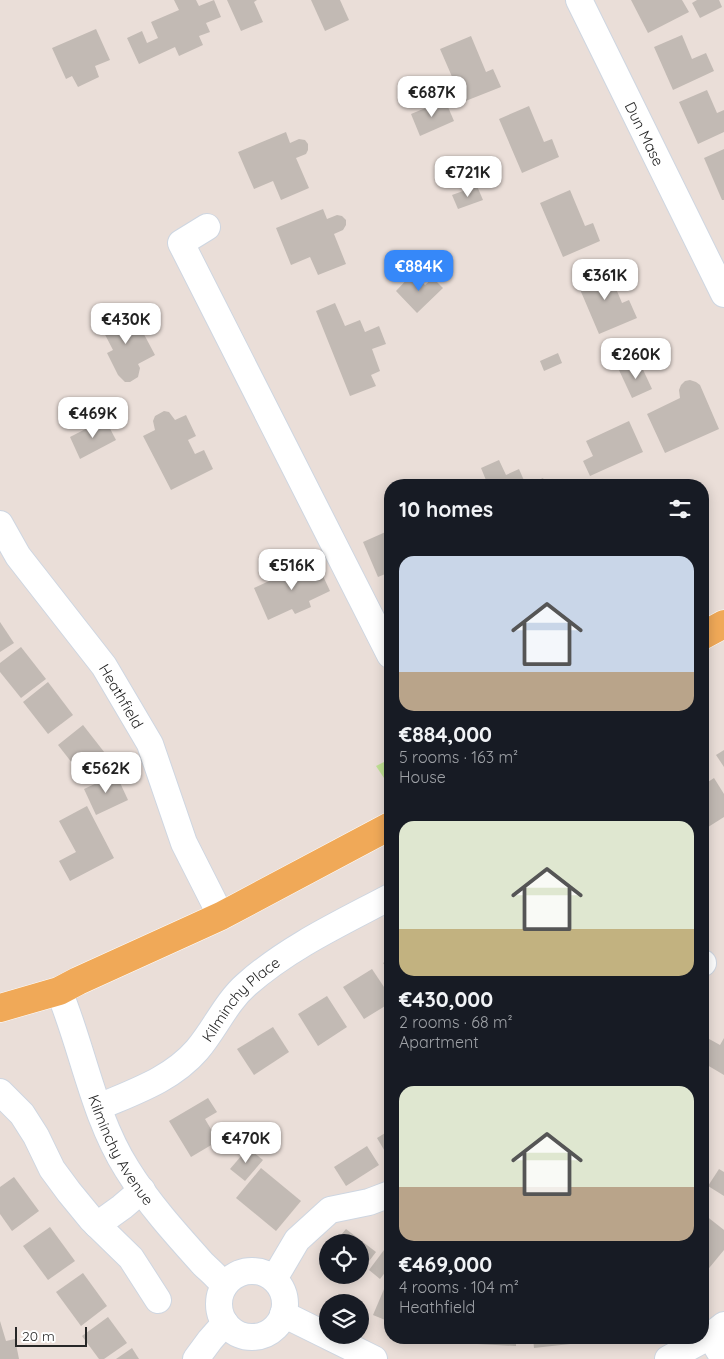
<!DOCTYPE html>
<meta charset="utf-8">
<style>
:root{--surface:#171b24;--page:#242831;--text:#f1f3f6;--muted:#9ea1a6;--accent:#3688f9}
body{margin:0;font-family:Quicksand,sans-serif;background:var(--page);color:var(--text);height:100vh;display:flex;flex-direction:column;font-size:19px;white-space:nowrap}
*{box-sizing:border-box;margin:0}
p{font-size:16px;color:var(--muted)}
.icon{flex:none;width:28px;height:28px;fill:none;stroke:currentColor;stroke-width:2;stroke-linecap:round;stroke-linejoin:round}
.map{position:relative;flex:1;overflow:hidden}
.panel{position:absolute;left:384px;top:479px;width:325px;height:865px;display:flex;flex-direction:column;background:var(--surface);border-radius:20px;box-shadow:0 2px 12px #0003}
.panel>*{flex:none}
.buttons{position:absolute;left:319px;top:1234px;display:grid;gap:10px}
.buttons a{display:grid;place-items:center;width:50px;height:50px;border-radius:50%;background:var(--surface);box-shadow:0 2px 12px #0003;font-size:25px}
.scale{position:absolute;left:15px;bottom:12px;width:72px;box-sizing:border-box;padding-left:5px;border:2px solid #272727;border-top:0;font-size:14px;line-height:18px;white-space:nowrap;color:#272727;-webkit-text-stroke:4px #fff;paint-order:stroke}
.price{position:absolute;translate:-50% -42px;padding:0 11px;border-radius:10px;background:#fff;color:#222;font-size:16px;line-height:32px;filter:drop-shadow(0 1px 2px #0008)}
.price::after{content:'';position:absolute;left:50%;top:30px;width:15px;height:11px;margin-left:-8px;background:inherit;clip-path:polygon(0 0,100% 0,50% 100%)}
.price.active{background:var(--accent);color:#fff}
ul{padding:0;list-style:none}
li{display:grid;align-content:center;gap:10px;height:265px;padding:0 15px}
li span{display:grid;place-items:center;height:155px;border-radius:15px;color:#555}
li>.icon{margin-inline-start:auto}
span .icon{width:90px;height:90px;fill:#fffc;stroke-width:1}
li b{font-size:21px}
h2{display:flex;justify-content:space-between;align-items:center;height:60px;padding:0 15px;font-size:21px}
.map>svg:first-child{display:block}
.green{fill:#c0e194}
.building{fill:#c2bab4}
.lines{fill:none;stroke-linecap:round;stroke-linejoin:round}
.minor-casing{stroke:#ced6e1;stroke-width:28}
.major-casing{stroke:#fff;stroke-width:29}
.minor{stroke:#fff;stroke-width:26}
.major{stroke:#f0a958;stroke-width:28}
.labels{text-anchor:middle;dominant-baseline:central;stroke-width:4.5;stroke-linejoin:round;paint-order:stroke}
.street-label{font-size:15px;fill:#272727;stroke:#fff}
</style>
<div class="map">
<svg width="724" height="1359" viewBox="0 0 724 1359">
<rect width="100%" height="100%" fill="#eaded8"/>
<polygon class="green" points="390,759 390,779 386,781 376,766"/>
<g class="building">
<polygon points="174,0 196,0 199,6 214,0 221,17 206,23 210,32 199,36 203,45 179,56 175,47 139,64 127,38 142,31 147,43 158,38 151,22 179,10"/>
<polygon points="227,0 257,0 254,2 263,22 241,31"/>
<polygon points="311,0 340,0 349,20 325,31"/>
<polygon points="631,0 682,0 689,12 648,33"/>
<polygon points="697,0 719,0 722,7 700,18 692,3"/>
<polygon points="96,29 110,60 95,66 99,77 78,87 72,76 66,79 52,48"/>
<polygon points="682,35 692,59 706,53 714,71 673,90 654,47"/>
<polygon points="471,36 486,72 493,69 501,87 463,102 440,49"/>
<polygon points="707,90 717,113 724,110 724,132 698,144 679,102"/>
<polygon points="445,100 454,121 420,136 411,114"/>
<polygon points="529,106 544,142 552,139 559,157 522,173 499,119"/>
<polygon points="286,132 290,143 299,139 305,140 308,144 308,150 306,154 296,158 309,188 281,200 273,181 254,189 238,152"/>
<polygon points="724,149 724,200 722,200 704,158"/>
<polygon points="477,186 483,200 458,209 452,195"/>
<polygon points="570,190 585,226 593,223 600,241 563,257 540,203"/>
<polygon points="323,209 327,219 337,215 342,216 346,220 346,225 343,230 334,234 346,264 318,275 310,257 291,265 276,228"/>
<polygon points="607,267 622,303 629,300 637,318 599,334 576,280"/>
<polygon points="413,273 425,285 433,278 443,288 417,313 396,291"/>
<polygon points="335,303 345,326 360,320 365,332 379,326 386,344 372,349 380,371 371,375 376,386 350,396 316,311"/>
<polygon points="130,308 155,355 138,364 140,368 138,377 130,382 125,382 118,375 107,353 113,350 99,323"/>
<polygon points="558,353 562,363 544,371 540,361"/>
<polygon points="639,361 652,389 632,398 619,370"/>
<polygon points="690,380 696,382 700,385 719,429 665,453 647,414 680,398 679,390 681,385 685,381"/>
<polygon points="164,411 169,412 175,420 186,415 196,436 188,440 195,454 204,450 213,469 171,490 143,436 155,430 153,421 155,416"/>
<polygon points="105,419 116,440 80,459 70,437"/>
<polygon points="629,421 643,452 590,476 583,461 593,456 586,441"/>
<polygon points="499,460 506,475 519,469 526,485 488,485 481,468"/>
<polygon points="543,478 546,485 528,485"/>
<polygon points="390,530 390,572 378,577 363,542"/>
<polygon points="317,563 330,591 309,601 311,607 295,614 292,609 268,620 254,588 295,569 297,572"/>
<polygon points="0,622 14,643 0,652"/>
<polygon points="21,647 46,679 21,698 0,672 0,663"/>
<polygon points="48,682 73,715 48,734 23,702"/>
<polygon points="83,725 108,757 83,777 58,745"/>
<polygon points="724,750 724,767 716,755"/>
<polygon points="116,774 128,800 96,815 84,789"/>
<polygon points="714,778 724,794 724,817 705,829 702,825 702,786"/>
<polygon points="87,806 114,858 70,881 59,861 76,852 59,821"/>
<polygon points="390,959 390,973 383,963"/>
<polygon points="372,969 390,996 390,1003 364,1019 343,987"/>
<polygon points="327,996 347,1027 318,1046 298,1014"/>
<polygon points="273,1027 289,1052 254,1075 237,1049"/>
<polygon points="702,1035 720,1045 724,1038 724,1075 702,1062"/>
<polygon points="208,1098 217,1112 205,1119 218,1141 191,1157 169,1121"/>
<polygon points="390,1130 390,1160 377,1138"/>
<polygon points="367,1146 379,1165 346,1186 334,1167"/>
<polygon points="248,1148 263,1160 245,1181 230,1169"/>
<polygon points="261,1168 301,1201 276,1231 236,1198"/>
<polygon points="719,1169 724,1172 724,1196 708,1186"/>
<polygon points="14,1177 39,1211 12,1231 0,1214 0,1187"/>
<polygon points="705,1215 724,1230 724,1250 705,1273 702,1271 702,1217"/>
<polygon points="50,1227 75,1261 48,1280 23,1246"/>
<polygon points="346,1229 376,1252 360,1273 360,1242 335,1242"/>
<polygon points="384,1250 390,1255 390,1266 380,1279 369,1270"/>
<polygon points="83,1273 107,1306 81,1326 56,1292"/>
<polygon points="343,1275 358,1275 352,1282"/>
<polygon points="390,1275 390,1322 373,1315"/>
<polygon points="108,1317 127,1343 104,1359 99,1359 82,1336"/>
<polygon points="0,1321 6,1341 15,1339 19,1359 0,1359"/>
<polygon points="459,1338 516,1338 516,1346 458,1343"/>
<polygon points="533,1338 579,1338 579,1343 534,1348"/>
<polygon points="132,1348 139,1359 116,1359"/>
</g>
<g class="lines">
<defs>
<g id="minor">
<path id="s1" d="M 579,0 L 724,294"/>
<polyline points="207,227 181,243 390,655"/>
<path id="s2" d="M 0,524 L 18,556 L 104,666 L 150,744 L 184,843 L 221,916"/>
<polyline points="702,963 703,963"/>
<path id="s3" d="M 59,991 C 83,1049 93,1115 127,1169 C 148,1203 176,1234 203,1264 C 210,1271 218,1277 224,1286"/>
<polyline points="0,1092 22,1114 36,1136 52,1169 69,1192 92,1220 131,1258 158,1300"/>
<path id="s4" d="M 99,1107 C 133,1092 171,1080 197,1050 C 215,1029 226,1002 247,984 C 289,947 341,923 390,897"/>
<polyline points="97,1225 122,1207 142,1190"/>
<circle cx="252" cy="1304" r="33"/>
<polyline points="274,1279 297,1240 330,1210 369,1202 390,1194"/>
<polyline points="283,1314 374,1359"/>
<polyline points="710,1336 724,1359"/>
<polyline points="196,1359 210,1340 225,1323"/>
<polyline points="668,1359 710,1336 724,1325"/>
</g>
<g id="major">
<polyline points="702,636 724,624"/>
<polyline points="0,1008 59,991 78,981 221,916 390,826"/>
</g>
</defs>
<use href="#minor" class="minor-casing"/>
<use href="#major" class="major-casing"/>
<use href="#minor" class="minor"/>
<use href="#major" class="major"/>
</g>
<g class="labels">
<g class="street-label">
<text stroke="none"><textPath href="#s1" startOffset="149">Dun Mase</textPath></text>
<text stroke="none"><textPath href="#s2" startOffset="211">Heathfield</textPath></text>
<text stroke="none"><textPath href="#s4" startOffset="182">Kilminchy Place</textPath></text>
<text stroke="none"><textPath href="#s3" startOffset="171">Kilminchy Avenue</textPath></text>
</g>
</g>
</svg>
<div class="buttons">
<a><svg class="icon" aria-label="locate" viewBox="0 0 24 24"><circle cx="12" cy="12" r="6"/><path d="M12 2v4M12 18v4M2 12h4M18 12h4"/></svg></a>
<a><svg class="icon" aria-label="layers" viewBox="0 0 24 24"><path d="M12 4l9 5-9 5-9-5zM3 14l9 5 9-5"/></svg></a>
</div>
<div class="scale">20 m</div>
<b class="price" style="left:432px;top:118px">€687K</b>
<b class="price" style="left:468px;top:198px">€721K</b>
<b class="price active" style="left:419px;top:292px">€884K</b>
<b class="price" style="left:605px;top:301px">€361K</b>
<b class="price" style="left:126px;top:345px">€430K</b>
<b class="price" style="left:636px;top:380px">€260K</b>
<b class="price" style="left:93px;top:439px">€469K</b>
<b class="price" style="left:292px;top:591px">€516K</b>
<b class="price" style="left:106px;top:794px">€562K</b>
<b class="price" style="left:246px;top:1164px">€470K</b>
<section class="panel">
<h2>10 homes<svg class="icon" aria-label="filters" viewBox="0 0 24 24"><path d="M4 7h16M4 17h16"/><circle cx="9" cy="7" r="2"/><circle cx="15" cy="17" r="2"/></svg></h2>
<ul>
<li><span style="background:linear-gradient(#c9d6e8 75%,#b9a48a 0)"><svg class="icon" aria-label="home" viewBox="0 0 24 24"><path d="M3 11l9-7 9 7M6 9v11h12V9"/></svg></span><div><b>€884,000</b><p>5 rooms · 163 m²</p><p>House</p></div></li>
<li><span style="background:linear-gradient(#dfe7d0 70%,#c2b280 0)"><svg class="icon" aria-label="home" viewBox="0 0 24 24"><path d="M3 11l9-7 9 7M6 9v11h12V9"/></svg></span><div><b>€430,000</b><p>2 rooms · 68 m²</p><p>Apartment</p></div></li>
<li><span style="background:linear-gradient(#dfe7d0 65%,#b9a48a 0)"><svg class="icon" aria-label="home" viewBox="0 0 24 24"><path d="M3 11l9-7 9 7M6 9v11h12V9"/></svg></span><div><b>€469,000</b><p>4 rooms · 104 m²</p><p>Heathfield</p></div></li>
</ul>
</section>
</div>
